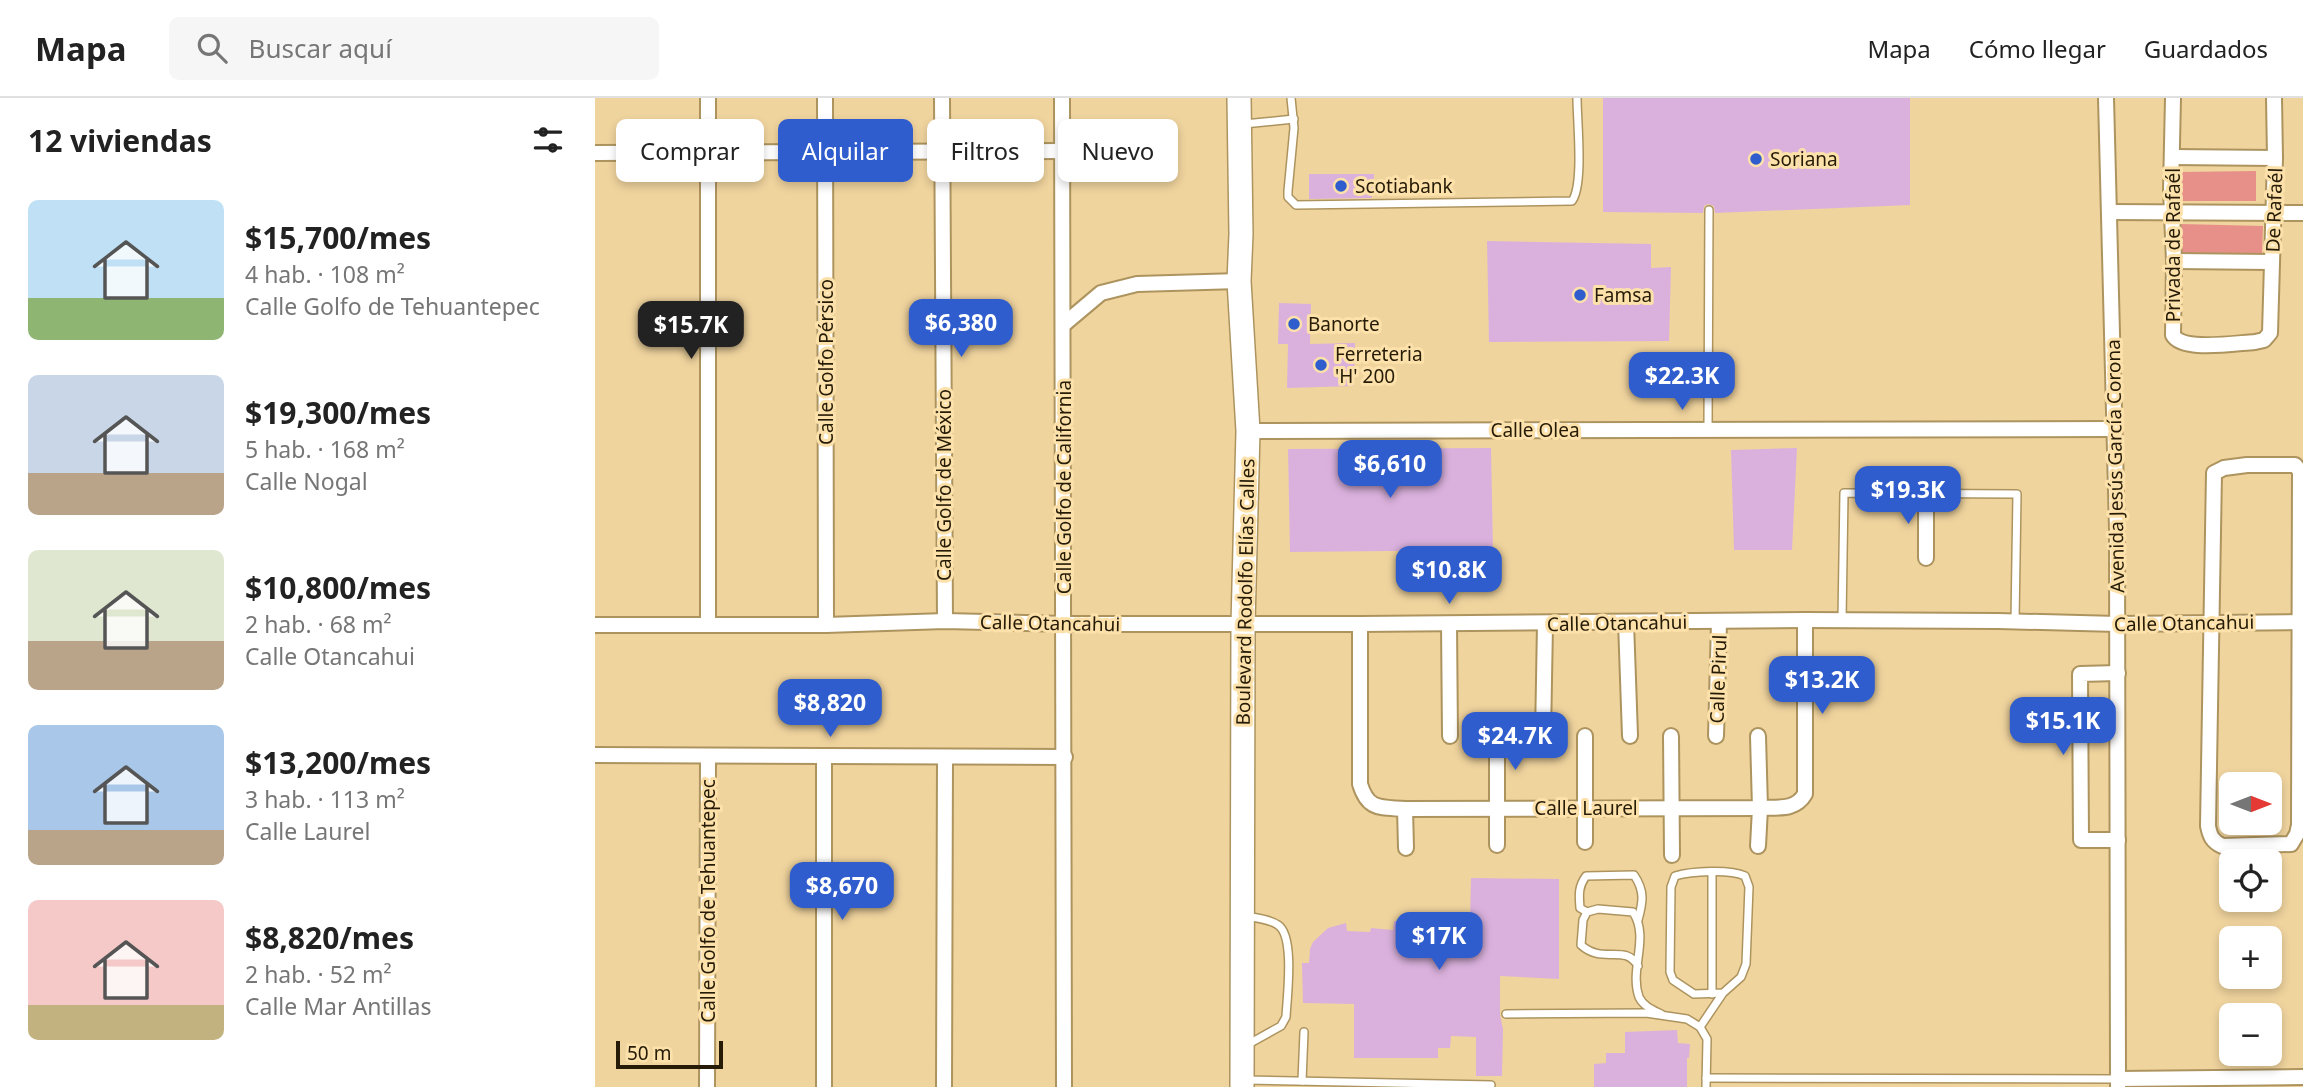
<!DOCTYPE html>
<html lang="es">
<meta charset="utf-8">
<style>
:root{--surface:#fff;--page:#f6f6f6;--text:#222;--muted:#767676;--line:#e0e0e0;--accent:#305dcd}
body{margin:0;font-family:"Noto Sans",sans-serif;background:var(--page);color:var(--text);height:100vh;display:flex;flex-direction:column;font-size:26px;white-space:nowrap}
*{box-sizing:border-box;margin:0}
p{font-size:23px;color:var(--muted)}
.icon{flex:none;width:38px;height:38px;fill:none;stroke:currentColor;stroke-width:2;stroke-linecap:round;stroke-linejoin:round}
.map{position:relative;flex:1;overflow:hidden}
.panel{display:flex;flex-direction:column;background:var(--surface);width:595px}
.panel>*{flex:none}
.hud{position:absolute;left:21px;top:21px;width:665px;height:63px;display:flex;gap:14px}
.needle{width:46px;rotate:90deg}
.buttons{position:absolute;left:1624px;top:674px;display:grid;gap:14px}
.buttons a{display:grid;place-items:center;width:63px;height:63px;border-radius:10px;background:var(--surface);box-shadow:0 4px 10px #0003;font-size:35px}
.scale{position:absolute;left:21px;bottom:18px;width:107px;box-sizing:border-box;padding-left:7px;border:4px solid #251b06;border-top:0;font-size:19px;line-height:24px;white-space:nowrap;color:#251b06;-webkit-text-stroke:5px #fde1ab;paint-order:stroke}
.price{position:absolute;translate:-50% -60px;padding:0 16px;border-radius:14px;background:var(--accent);color:#fff;font-size:23px;line-height:46px;filter:drop-shadow(0 2px 4px #0008)}
.price::after{content:'';position:absolute;left:50%;top:42px;width:21px;height:16px;margin-left:-10px;background:inherit;clip-path:polygon(0 0,100% 0,50% 100%)}
.price.on{background:#222;color:#fff}
ul{padding:0;list-style:none}
li{display:flex;align-items:center;gap:21px;height:175px;padding:0 28px}
li span{display:grid;place-items:center;flex:none;width:196px;height:140px;border-radius:10px;color:#555}
li>.icon{margin-inline-start:auto}
span .icon{width:84px;height:84px;fill:#fffc;stroke-width:1}
li b{font-size:30px}
h2{display:flex;justify-content:space-between;align-items:center;height:84px;padding:0 28px;font-size:30px}
.tag{padding:0 24px;border-radius:10px;background:var(--surface);box-shadow:0 4px 10px #0003;font-size:24px;line-height:63px}
.tag.on{background:var(--accent);color:#fff}
header{display:flex;align-items:center;gap:42px;box-sizing:border-box;height:98px;padding:0 35px;background:var(--surface);border-bottom:2px solid var(--line)}
header strong{font-size:33px}
nav{display:flex;gap:38px;margin-inline-start:auto;font-size:24px}
.search{width:490px;height:63px;background:var(--page);display:flex;align-items:center;gap:18px;box-sizing:border-box;padding:0 24px;border-radius:10px;color:var(--muted);font-size:26px}
main{display:flex;flex:1;min-height:0}
.map>svg:first-child{display:block}
.green{fill:#e7908a}
.building{fill:#dab1dd}
.lines{fill:none;stroke-linecap:round;stroke-linejoin:round}
.service-casing{stroke:#ad945f;stroke-width:10}
.minor-casing{stroke:#ad945f;stroke-width:18}
.primary-casing{stroke:#ad945f;stroke-width:26}
.service{stroke:#fff;stroke-width:7}
.minor{stroke:#fff;stroke-width:14}
.primary{stroke:#fff;stroke-width:23}
.poi-dot{fill:#305dcd;stroke:#fde1ab;stroke-width:2.5}
.labels{text-anchor:middle;dominant-baseline:central;stroke-width:6;stroke-linejoin:round;paint-order:stroke}
.poi-label{font-size:19px;fill:#251b06;stroke:#fde1ab;text-anchor:start}
.street-label{font-size:19px;fill:#251b06;stroke:#fde1ab}
</style>
<header>
<strong>Mapa</strong>
<div class="search"><svg class="icon" aria-label="search" viewBox="0 0 24 24"><circle cx="10" cy="10" r="6"/><path d="M15 15l6 6"/></svg>Buscar aquí</div>
<nav><a>Mapa</a><a>Cómo llegar</a><a>Guardados</a></nav>
</header>
<main>
<section class="panel">
<h2>12 viviendas<svg class="icon" aria-label="filters" viewBox="0 0 24 24"><path d="M4 7h16M4 17h16"/><circle cx="9" cy="7" r="2"/><circle cx="15" cy="17" r="2"/></svg></h2>
<ul>
<li><span style="background:linear-gradient(#bfe0f5 70%,#8fb573 0)"><svg class="icon" aria-label="home" viewBox="0 0 24 24"><path d="M3 11l9-7 9 7M6 9v11h12V9"/></svg></span><div><b>$15,700/mes</b><p>4 hab. · 108 m²</p><p>Calle Golfo de Tehuantepec</p></div></li>
<li><span style="background:linear-gradient(#c9d6e8 70%,#b9a48a 0)"><svg class="icon" aria-label="home" viewBox="0 0 24 24"><path d="M3 11l9-7 9 7M6 9v11h12V9"/></svg></span><div><b>$19,300/mes</b><p>5 hab. · 168 m²</p><p>Calle Nogal</p></div></li>
<li><span style="background:linear-gradient(#dfe7d0 65%,#b9a48a 0)"><svg class="icon" aria-label="home" viewBox="0 0 24 24"><path d="M3 11l9-7 9 7M6 9v11h12V9"/></svg></span><div><b>$10,800/mes</b><p>2 hab. · 68 m²</p><p>Calle Otancahui</p></div></li>
<li><span style="background:linear-gradient(#a9c7e8 75%,#b9a48a 0)"><svg class="icon" aria-label="home" viewBox="0 0 24 24"><path d="M3 11l9-7 9 7M6 9v11h12V9"/></svg></span><div><b>$13,200/mes</b><p>3 hab. · 113 m²</p><p>Calle Laurel</p></div></li>
<li><span style="background:linear-gradient(#f6c9c9 75%,#c2b280 0)"><svg class="icon" aria-label="home" viewBox="0 0 24 24"><path d="M3 11l9-7 9 7M6 9v11h12V9"/></svg></span><div><b>$8,820/mes</b><p>2 hab. · 52 m²</p><p>Calle Mar Antillas</p></div></li>
</ul>
</section>
<div class="map">
<svg width="1708" height="989" viewBox="0 0 1708 989">
<rect width="100%" height="100%" fill="#f0d49e"/>
<g class="green">
<polygon points="1661,73 1661,103 1585,103 1585,74"/>
<polygon points="1586,126 1668,128 1667,156 1585,155"/>
</g>
<g class="building">
<polygon points="1008,0 1315,0 1315,107 1120,115 1119,108 1113,106 1109,108 1108,115 1008,114"/>
<polygon points="714,76 779,76 777,100 714,101"/>
<polygon points="892,143 1056,146 1056,170 1076,169 1074,243 894,244"/>
<polygon points="684,205 716,206 715,246 760,245 759,288 692,290 693,246 683,246"/>
<polygon points="896,350 898,452 695,454 693,351"/>
<polygon points="1202,350 1197,452 1139,452 1136,352"/>
<polygon points="876,780 964,781 964,881 905,878 905,917 908,931 907,978 881,978 881,939 856,938 855,950 843,950 843,960 759,960 759,906 708,905 707,865 714,865 715,851 718,844 733,830 751,825 752,833 775,834 776,830 798,832 799,823 875,823"/>
<polygon points="1082,932 1083,945 1095,946 1094,960 1092,960 1092,989 999,989 999,966 1011,965 1011,955 1030,955 1030,934"/>
</g>
<g class="lines">
<defs>
<g id="service">
<path d="M 696,0 L 699,30 L 693,93 L 693,99 L 701,107 L 977,103 C 989,87 982,23 982,0"/>
<polyline points="649,26 699,21"/>
<polyline points="1113,332 1114,112"/>
<polyline points="1247,522 1249,395 1422,396 1420,523"/>
<path d="M 992,814 L 985,810 C 984,797 983,789 991,778 L 1039,777 C 1050,793 1048,804 1043,822"/>
<path d="M 1043,868 C 1030,845 1008,867 986,847 L 988,822 L 992,814 L 1003,811 L 1038,814 C 1055,840 1034,871 1044,899 C 1048,908 1058,912 1066,916"/>
<polyline points="1117,896 1117,775"/>
<polyline points="911,916 1051,915 1092,921 1105,929 1112,941 1111,989"/>
<path d="M 1105,929 L 1128,895 L 1146,879 L 1151,866 L 1154,789 L 1150,778 C 1135,771 1097,773 1080,778 L 1076,789 L 1075,874 L 1078,882 L 1099,896 L 1128,895"/>
<path d="M 650,948 L 686,928 L 691,919 C 692,899 700,838 683,827 C 675,821 661,820 651,818"/>
<polyline points="1111,980 1523,981"/>
<polyline points="651,982 896,987"/>
<polyline points="707,983 709,934"/>
</g>
<g id="minor">
<polyline points="230,0 231,527"/>
<polyline points="347,0 350,523"/>
<polyline points="467,0 469,989"/>
<polyline points="1511,0 1522,432 1523,989"/>
<path d="M 1578,0 L 1576,92 L 1579,163 L 1578,237 C 1587,254 1641,245 1660,244 L 1669,242 L 1675,235 L 1680,60 L 1679,0"/>
<polyline points="0,55 467,53"/>
<polyline points="1578,59 1680,60"/>
<polyline points="1514,114 1708,115"/>
<polyline points="1579,163 1677,164"/>
<polyline points="468,227 506,195 542,186 644,183"/>
<polyline points="653,333 1520,331"/>
<path d="M 1652,367 L 1700,367 L 1705,373 L 1704,727 L 1702,736 L 1696,746 L 1627,748 C 1617,743 1615,738 1613,728 L 1619,375 L 1629,370 Z"/>
<polyline points="1331,395 1331,460"/>
<polyline points="1031,524 1035,638"/>
<polyline points="113,526 113,0"/>
<path d="M 765,526 L 765,686 C 773,713 786,709 810,711 L 1165,710 C 1183,709 1200,713 1210,696 L 1210,522"/>
<polyline points="854,526 855,638"/>
<polyline points="0,527 231,527 350,523 469,526 765,526 1210,522 1403,523 1523,526 1708,524"/>
<polyline points="948,638 950,526"/>
<polyline points="990,638 990,744"/>
<polyline points="1076,638 1077,757"/>
<polyline points="1121,638 1124,524"/>
<polyline points="1163,638 1165,710 1163,748"/>
<polyline points="0,657 470,659"/>
<polyline points="229,659 229,989"/>
<polyline points="810,711 811,750"/>
<polyline points="1523,742 1486,742 1485,576 1523,575"/>
<polyline points="902,747 902,638"/>
<polyline points="1523,981 1708,979"/>
<polyline points="112,989 113,659"/>
<polyline points="349,989 350,659"/>
</g>
<polyline id="primary" points="644,0 646,136 644,183 653,333 648,526 647,989"/>
</defs>
<use href="#service" class="service-casing"/>
<use href="#minor" class="minor-casing"/>
<use href="#primary" class="primary-casing"/>
<use href="#service" class="service"/>
<use href="#minor" class="minor"/>
<use href="#primary" class="primary"/>
</g>
<g class="poi-dot">
<circle cx="1161" cy="61" r="7"/>
<circle cx="746" cy="88" r="7"/>
<circle cx="985" cy="197" r="7"/>
<circle cx="699" cy="226" r="7"/>
<circle cx="726" cy="267" r="7"/>
</g>
<g class="labels">
<g class="poi-label">
<text x="1175" y="61">Soriana</text>
<text x="760" y="88">Scotiabank</text>
<text x="999" y="197">Famsa</text>
<text x="713" y="226">Banorte</text>
<text x="740" y="256">Ferreteria<tspan x="740" dy="22">'H' 200</tspan></text>
</g>
<g class="street-label">
<text transform="translate(1679 112) rotate(-88)">De Rafaél</text>
<text transform="translate(1578 147) rotate(-90)">Privada de Rafaél</text>
<text transform="translate(231 264) rotate(-90)">Calle Golfo Pérsico</text>
<text x="940" y="332">Calle Olea</text>
<text transform="translate(1520 368) rotate(-91)">Avenida Jesús García Corona</text>
<text transform="translate(349 387) rotate(-90)">Calle Golfo de México</text>
<text transform="translate(469 389) rotate(-90)">Calle Golfo de California</text>
<text transform="translate(650 494) rotate(-89)">Boulevard Rodolfo Elías Calles</text>
<text transform="translate(455 525) rotate(1)">Calle Otancahui</text>
<text transform="translate(1022 525) rotate(-1)">Calle Otancahui</text>
<text transform="translate(1589 525) rotate(-1)">Calle Otancahui</text>
<text transform="translate(1123 581) rotate(-88)">Calle Pirul</text>
<text x="991" y="710">Calle Laurel</text>
<text transform="translate(113 803) rotate(-90)">Calle Golfo de Tehuantepec</text>
</g>
</g>
</svg>
<div class="buttons">
<a><svg class="needle" viewBox="-14 -14 28 28"><path d="M0-13l5 13h-10z" fill="#e53935"/><path d="M0 13l5-13h-10z" fill="#767676"/></svg></a>
<a><svg class="icon" aria-label="locate" viewBox="0 0 24 24"><circle cx="12" cy="12" r="6"/><path d="M12 2v4M12 18v4M2 12h4M18 12h4"/></svg></a>
<a>+</a>
<a>−</a>
</div>
<div class="scale">50 m</div>
<b class="price" style="left:366px;top:261px">$6,380</b>
<b class="price on" style="left:96px;top:263px">$15.7K</b>
<b class="price" style="left:1087px;top:314px">$22.3K</b>
<b class="price" style="left:795px;top:402px">$6,610</b>
<b class="price" style="left:1313px;top:428px">$19.3K</b>
<b class="price" style="left:854px;top:508px">$10.8K</b>
<b class="price" style="left:1227px;top:618px">$13.2K</b>
<b class="price" style="left:235px;top:641px">$8,820</b>
<b class="price" style="left:1468px;top:659px">$15.1K</b>
<b class="price" style="left:920px;top:674px">$24.7K</b>
<b class="price" style="left:247px;top:824px">$8,670</b>
<b class="price" style="left:844px;top:874px">$17K</b>
<div class="hud">
<a class="tag">Comprar</a>
<a class="tag on">Alquilar</a>
<a class="tag">Filtros</a>
<a class="tag">Nuevo</a>
</div>
</div>
</main>
